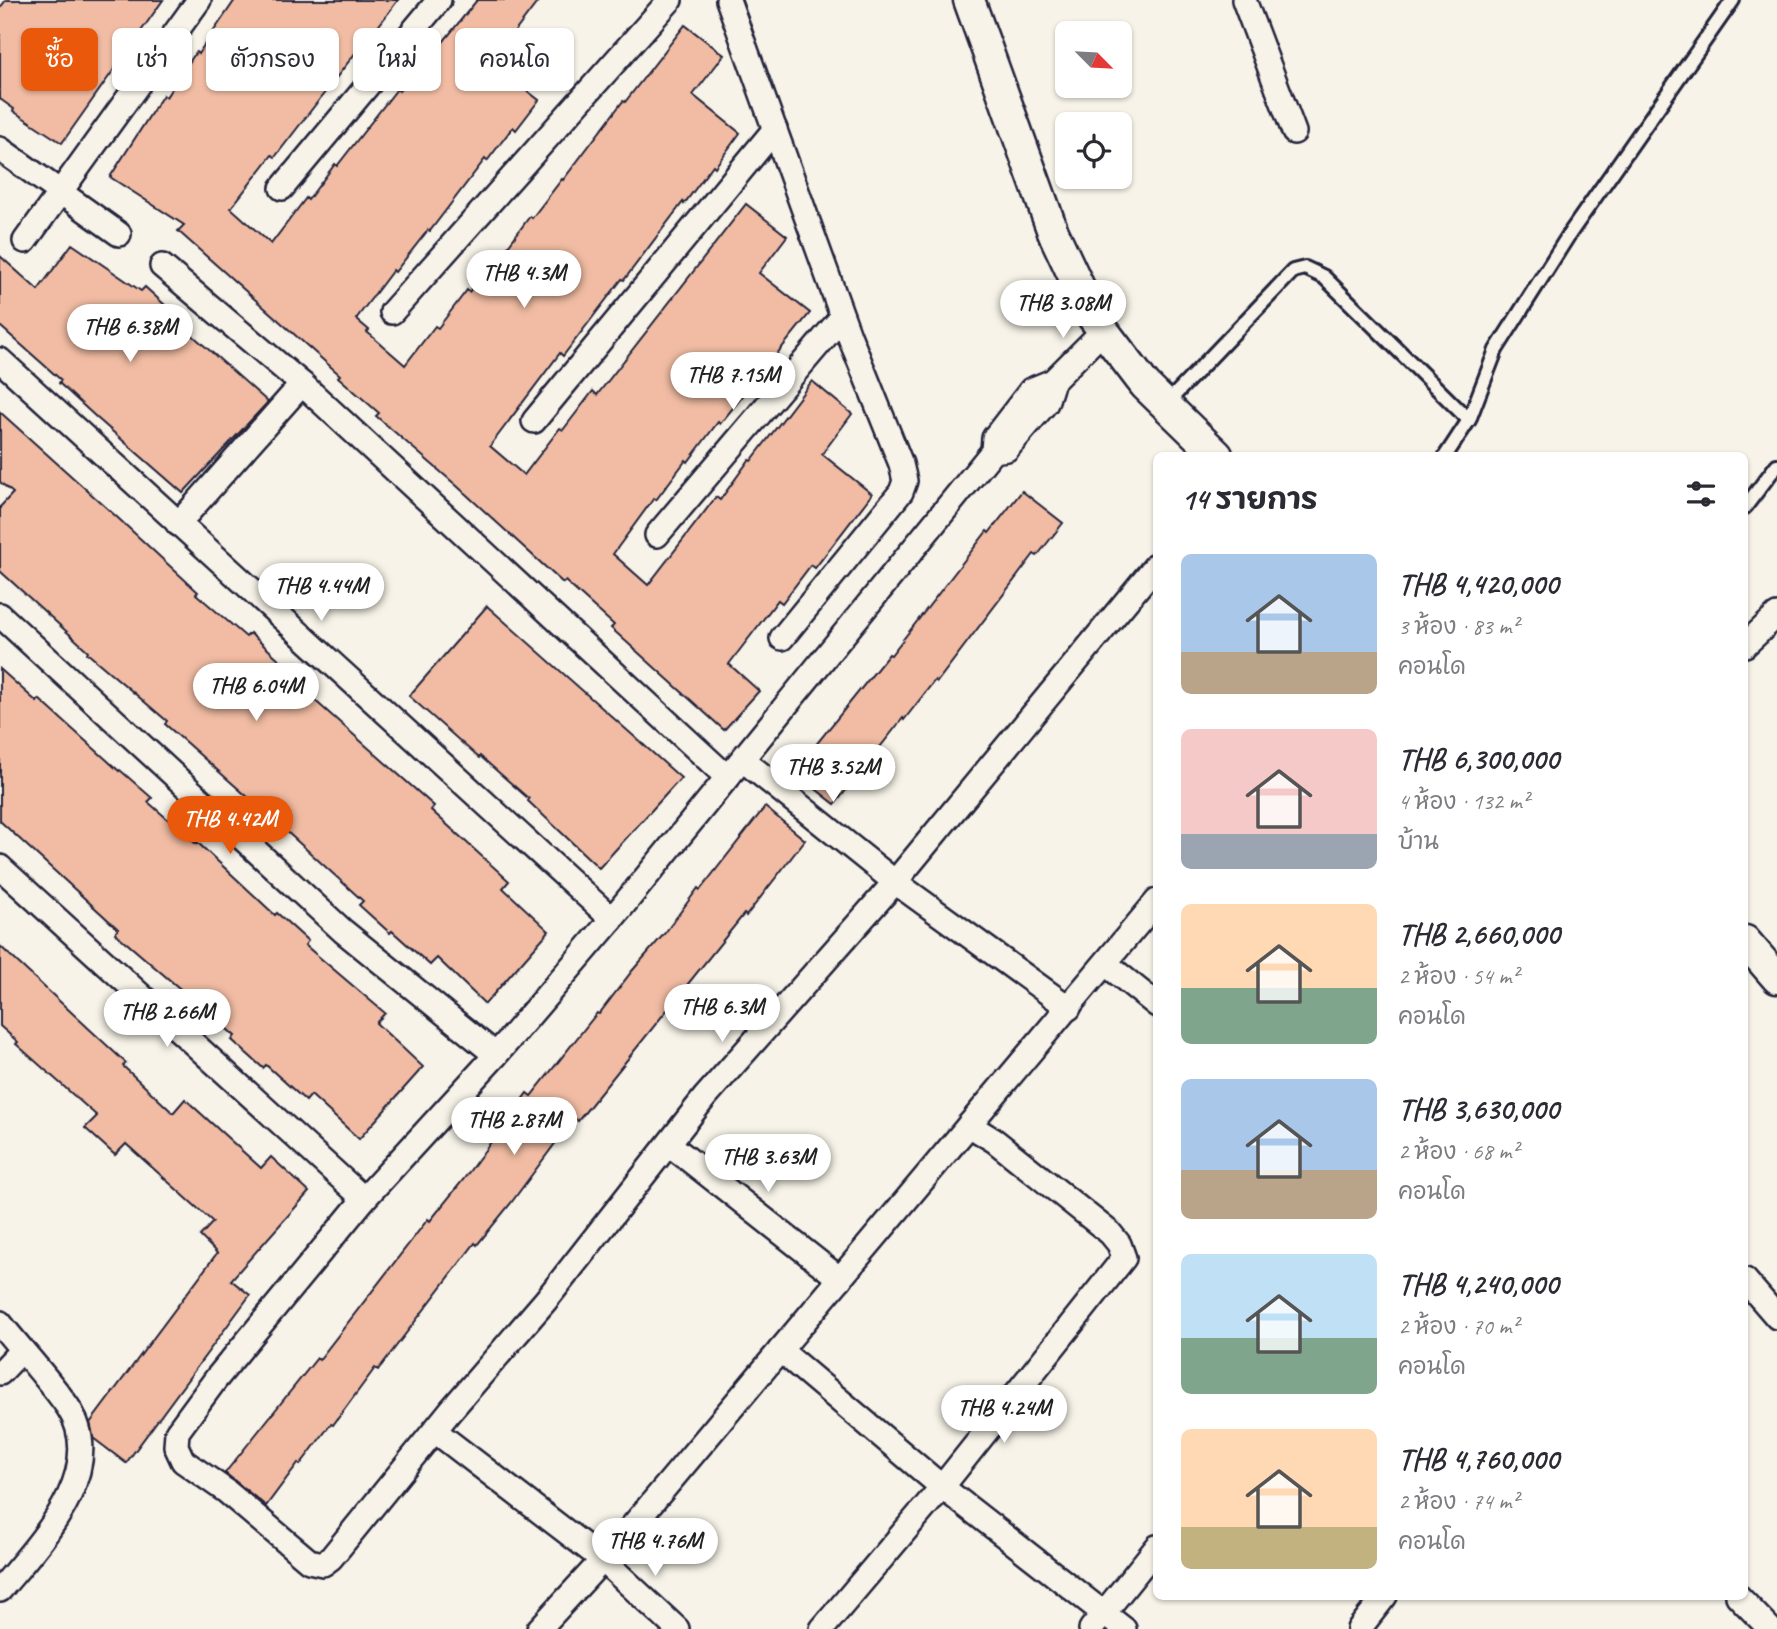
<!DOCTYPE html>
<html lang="th">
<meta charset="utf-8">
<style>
:root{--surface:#fff;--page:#f7f7f7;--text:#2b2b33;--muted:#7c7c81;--accent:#ea580c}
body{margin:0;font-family:Caveat,"Playpen Sans Thai",sans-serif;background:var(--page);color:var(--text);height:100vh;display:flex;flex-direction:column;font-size:26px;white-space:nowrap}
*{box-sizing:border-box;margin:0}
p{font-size:23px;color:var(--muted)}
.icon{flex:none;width:38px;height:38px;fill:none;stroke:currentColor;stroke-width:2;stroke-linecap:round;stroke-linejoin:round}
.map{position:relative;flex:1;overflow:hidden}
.panel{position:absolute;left:1153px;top:452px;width:595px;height:1148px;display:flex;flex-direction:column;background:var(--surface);border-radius:10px;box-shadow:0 2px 5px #0004}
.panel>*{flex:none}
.guide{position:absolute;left:21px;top:28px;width:665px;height:63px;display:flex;gap:14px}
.needle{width:46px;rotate:114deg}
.buttons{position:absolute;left:1055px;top:21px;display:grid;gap:14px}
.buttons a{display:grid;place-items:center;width:77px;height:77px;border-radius:10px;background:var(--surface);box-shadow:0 2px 5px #0004;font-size:35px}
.price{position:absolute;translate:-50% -60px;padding:0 16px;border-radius:24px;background:#fff;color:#222;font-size:23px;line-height:46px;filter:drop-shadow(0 2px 4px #0008)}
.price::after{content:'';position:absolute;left:50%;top:42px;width:21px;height:16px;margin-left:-10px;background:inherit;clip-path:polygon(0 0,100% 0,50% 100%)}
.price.selected{background:var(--accent);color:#fff}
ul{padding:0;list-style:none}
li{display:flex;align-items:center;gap:21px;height:175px;padding:0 28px}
li span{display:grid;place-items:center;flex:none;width:196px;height:140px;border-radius:10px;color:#555}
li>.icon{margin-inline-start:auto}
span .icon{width:84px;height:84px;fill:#fffc;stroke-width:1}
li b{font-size:30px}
h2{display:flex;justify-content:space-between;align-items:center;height:84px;padding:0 28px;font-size:30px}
.pill{padding:0 24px;border-radius:10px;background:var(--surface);box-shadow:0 2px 5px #0004;font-size:24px;line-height:63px}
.pill.selected{background:var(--accent);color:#fff}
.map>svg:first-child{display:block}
.building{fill:#f1bca3;stroke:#22223b;stroke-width:2}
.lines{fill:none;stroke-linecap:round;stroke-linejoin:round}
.service-casing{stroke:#22223b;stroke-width:18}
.minor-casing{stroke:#22223b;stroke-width:28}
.tertiary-casing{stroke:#22223b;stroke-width:35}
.service{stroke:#f7f3e8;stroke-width:12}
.minor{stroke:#f7f3e8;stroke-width:23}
.tertiary{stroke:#f7f3e8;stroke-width:30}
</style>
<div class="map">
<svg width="1777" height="1629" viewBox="0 0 1777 1629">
<rect width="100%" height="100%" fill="#f7f3e8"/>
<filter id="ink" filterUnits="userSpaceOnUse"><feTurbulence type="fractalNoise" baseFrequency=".0143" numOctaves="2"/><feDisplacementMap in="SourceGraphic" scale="14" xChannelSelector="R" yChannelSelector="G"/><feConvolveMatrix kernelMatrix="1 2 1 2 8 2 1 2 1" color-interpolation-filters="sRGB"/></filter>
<g filter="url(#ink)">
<g class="building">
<polygon points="6,0 163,0 62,143 13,111 14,109 0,99 0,8"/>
<polygon points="235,0 398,0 362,48 360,47 275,157 272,155 231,208 271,244 306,198 308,200 335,164 337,166 397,89 399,91 426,54 431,57 477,0 539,0 491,63 539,100 516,130 513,127 487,161 485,159 430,231 428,230 395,272 393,270 356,319 369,330 367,332 405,365 435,326 438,328 467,290 469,292 500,251 503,253 530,216 532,218 562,179 563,180 623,101 625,102 685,25 724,55 693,95 740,133 715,167 713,165 684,204 683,202 624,280 622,279 563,356 560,353 490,446 524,475 560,428 563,430 593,391 597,395 746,204 787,236 759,273 810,313 720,424 718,422 688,462 686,460 656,500 654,498 613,554 648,585 716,497 720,500 749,460 751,461 812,381 852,414 822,454 872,494 815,568 811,565 782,603 778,600 729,664 759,691 724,730 611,628 614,625 565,581 563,583 457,486 376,416 379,413 338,377 340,375 178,231 184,225 110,177 163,95 166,97 196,52 198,54"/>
<polygon points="72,244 141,291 145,287 176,315 173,318 268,402 183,493 97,418 59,383 61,380 0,326 0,256 38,290"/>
<polygon points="0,412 119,519 198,592 196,594 246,637 250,633 281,661 276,666 434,806 431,810 509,881 503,888 549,931 485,1004 437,958 430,965 392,931 390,933 359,905 363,901 285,830 165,724 167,721 87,653 88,651 0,571 0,507 13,493 0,482"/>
<polygon points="1022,491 1063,523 1037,556 1034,554 937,682 935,680 904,720 903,718 835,804 794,772 889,654 891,655 987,531 989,533"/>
<polygon points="487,606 681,778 599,868 528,801 529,799 480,756 479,758 409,696"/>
<polygon points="0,669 37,702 39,699 119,771 120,770 152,798 148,802 196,844 197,842 275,915 277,913 308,941 305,945 385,1013 376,1023 423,1067 359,1139 311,1095 306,1101 266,1065 263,1068 232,1040 235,1036 115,933 118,929 0,821"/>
<polygon points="765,807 805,840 746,916 744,914 578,1121 574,1118 511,1203 477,1245 475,1243 378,1370 375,1368 333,1425 331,1424 300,1465 298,1463 266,1506 225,1473 317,1358 319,1360 428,1219 430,1221 463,1180 527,1093 531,1096 597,1013 599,1014 632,971 665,933 698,888 700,890"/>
<polygon points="0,946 126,1063 123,1066 173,1113 185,1099 261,1168 271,1157 309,1192 231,1280 250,1295 126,1463 93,1438 90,1423 217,1253 200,1236 213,1222 126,1144 115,1155 85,1128 97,1116 16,1044 18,1042 0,1026"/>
</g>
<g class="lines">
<defs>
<g id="service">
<polyline points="1165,405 1293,271 1305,268 1324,277 1469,420"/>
<polyline points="1446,455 1469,420 1496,350 1570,233 1733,0"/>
<polyline points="1745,507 1777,465"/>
</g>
<g id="minor">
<polyline points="728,0 849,335 901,464 905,481 901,492 782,638"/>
<polyline points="1244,0 1294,132"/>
<polyline points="0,149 119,234"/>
<polyline points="282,188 439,0"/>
<polyline points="25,241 199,0"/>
<polyline points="162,266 302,384 728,778"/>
<polyline points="392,312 670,0"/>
<polyline points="1104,330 1053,381 1031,390 994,438 993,451 612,919 496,1055 364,1199 216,1379 177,1432 176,1446 183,1461 226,1491 309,1561 323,1564 331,1558 451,1410 546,1300 705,1097 895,882 1157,564"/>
<polyline points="0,360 612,919"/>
<polyline points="534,421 775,129"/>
<polyline points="993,451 1007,449 1046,403 1053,381"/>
<polyline points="178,524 302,384"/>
<polyline points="657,535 842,317"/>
<polyline points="0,615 343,931 496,1055"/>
<polyline points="1745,645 1777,615"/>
<polyline points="743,760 895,882 1069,1008"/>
<polyline points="0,867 364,1199"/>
<polyline points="1106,964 1157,1005"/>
<polyline points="669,1144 840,1279"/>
<polyline points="1745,1280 1777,1317"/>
<path d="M 0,1323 C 22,1351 48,1378 68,1407 C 110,1471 39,1543 0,1590"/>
<polyline points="780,1350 942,1487 1124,1629"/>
<polyline points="0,1373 22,1350"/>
<polyline points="435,1431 603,1560 677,1629"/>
<polyline points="1738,1596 1770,1629"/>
<polyline points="539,1629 620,1541 1157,901"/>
<polyline points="822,1629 942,1487 1124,1258 1119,1244 1110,1233 995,1141 969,1125"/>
<polyline points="1091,1629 1157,1547"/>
<polyline points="1359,1629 1385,1596"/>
</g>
<g id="tertiary">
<polyline points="969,0 1053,232 1093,317 1145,385 1217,455"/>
<polyline points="1745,941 1777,978"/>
</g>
</defs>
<use href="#service" class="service-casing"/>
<use href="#minor" class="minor-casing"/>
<use href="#tertiary" class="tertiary-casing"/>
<use href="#service" class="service"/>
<use href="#minor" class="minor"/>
<use href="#tertiary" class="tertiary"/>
</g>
</g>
</svg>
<div class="buttons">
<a><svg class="needle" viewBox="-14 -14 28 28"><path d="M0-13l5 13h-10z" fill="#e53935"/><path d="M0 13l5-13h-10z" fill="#7c7c81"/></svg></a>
<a><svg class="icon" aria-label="locate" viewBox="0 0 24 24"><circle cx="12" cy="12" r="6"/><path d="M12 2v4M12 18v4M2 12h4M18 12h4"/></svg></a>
</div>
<b class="price" style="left:524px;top:310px">THB 4.3M</b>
<b class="price" style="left:1063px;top:340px">THB 3.08M</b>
<b class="price" style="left:130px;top:364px">THB 6.38M</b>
<b class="price" style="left:733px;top:412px">THB 7.15M</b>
<b class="price" style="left:321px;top:623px">THB 4.44M</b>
<b class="price" style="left:256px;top:723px">THB 6.04M</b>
<b class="price" style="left:833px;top:804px">THB 3.52M</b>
<b class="price selected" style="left:230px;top:856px">THB 4.42M</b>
<b class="price" style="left:722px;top:1044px">THB 6.3M</b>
<b class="price" style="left:167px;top:1049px">THB 2.66M</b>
<b class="price" style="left:514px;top:1157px">THB 2.87M</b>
<b class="price" style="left:768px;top:1194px">THB 3.63M</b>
<b class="price" style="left:1004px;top:1445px">THB 4.24M</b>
<b class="price" style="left:655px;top:1578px">THB 4.76M</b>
<div class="guide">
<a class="pill selected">ซื้อ</a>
<a class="pill">เช่า</a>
<a class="pill">ตัวกรอง</a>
<a class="pill">ใหม่</a>
<a class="pill">คอนโด</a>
</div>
<section class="panel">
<h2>14 รายการ<svg class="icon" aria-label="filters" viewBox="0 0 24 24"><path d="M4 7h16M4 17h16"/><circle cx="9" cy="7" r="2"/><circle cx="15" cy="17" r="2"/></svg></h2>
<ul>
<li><span style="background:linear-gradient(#a9c7e8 70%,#b9a48a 0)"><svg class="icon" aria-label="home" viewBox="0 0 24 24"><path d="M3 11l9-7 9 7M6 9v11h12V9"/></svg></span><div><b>THB 4,420,000</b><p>3 ห้อง · 83 m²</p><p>คอนโด</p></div></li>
<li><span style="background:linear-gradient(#f6c9c9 75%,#9aa5b1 0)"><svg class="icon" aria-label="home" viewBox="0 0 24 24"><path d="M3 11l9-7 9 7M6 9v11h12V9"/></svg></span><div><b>THB 6,300,000</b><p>4 ห้อง · 132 m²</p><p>บ้าน</p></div></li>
<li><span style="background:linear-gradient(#ffd9b3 60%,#7fa58c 0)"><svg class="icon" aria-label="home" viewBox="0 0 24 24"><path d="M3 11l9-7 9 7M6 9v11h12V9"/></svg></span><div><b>THB 2,660,000</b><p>2 ห้อง · 54 m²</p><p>คอนโด</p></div></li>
<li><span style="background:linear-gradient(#a9c7e8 65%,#b9a48a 0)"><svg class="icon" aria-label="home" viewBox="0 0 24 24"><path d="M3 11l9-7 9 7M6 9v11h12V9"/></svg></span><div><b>THB 3,630,000</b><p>2 ห้อง · 68 m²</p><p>คอนโด</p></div></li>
<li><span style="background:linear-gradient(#bfe0f5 60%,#7fa58c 0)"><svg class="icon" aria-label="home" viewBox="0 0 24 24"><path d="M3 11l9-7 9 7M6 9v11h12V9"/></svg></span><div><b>THB 4,240,000</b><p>2 ห้อง · 70 m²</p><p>คอนโด</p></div></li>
<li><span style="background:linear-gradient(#ffd9b3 70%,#c2b280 0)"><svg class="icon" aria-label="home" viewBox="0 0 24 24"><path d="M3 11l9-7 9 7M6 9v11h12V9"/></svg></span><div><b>THB 4,760,000</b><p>2 ห้อง · 74 m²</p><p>คอนโด</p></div></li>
</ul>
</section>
</div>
